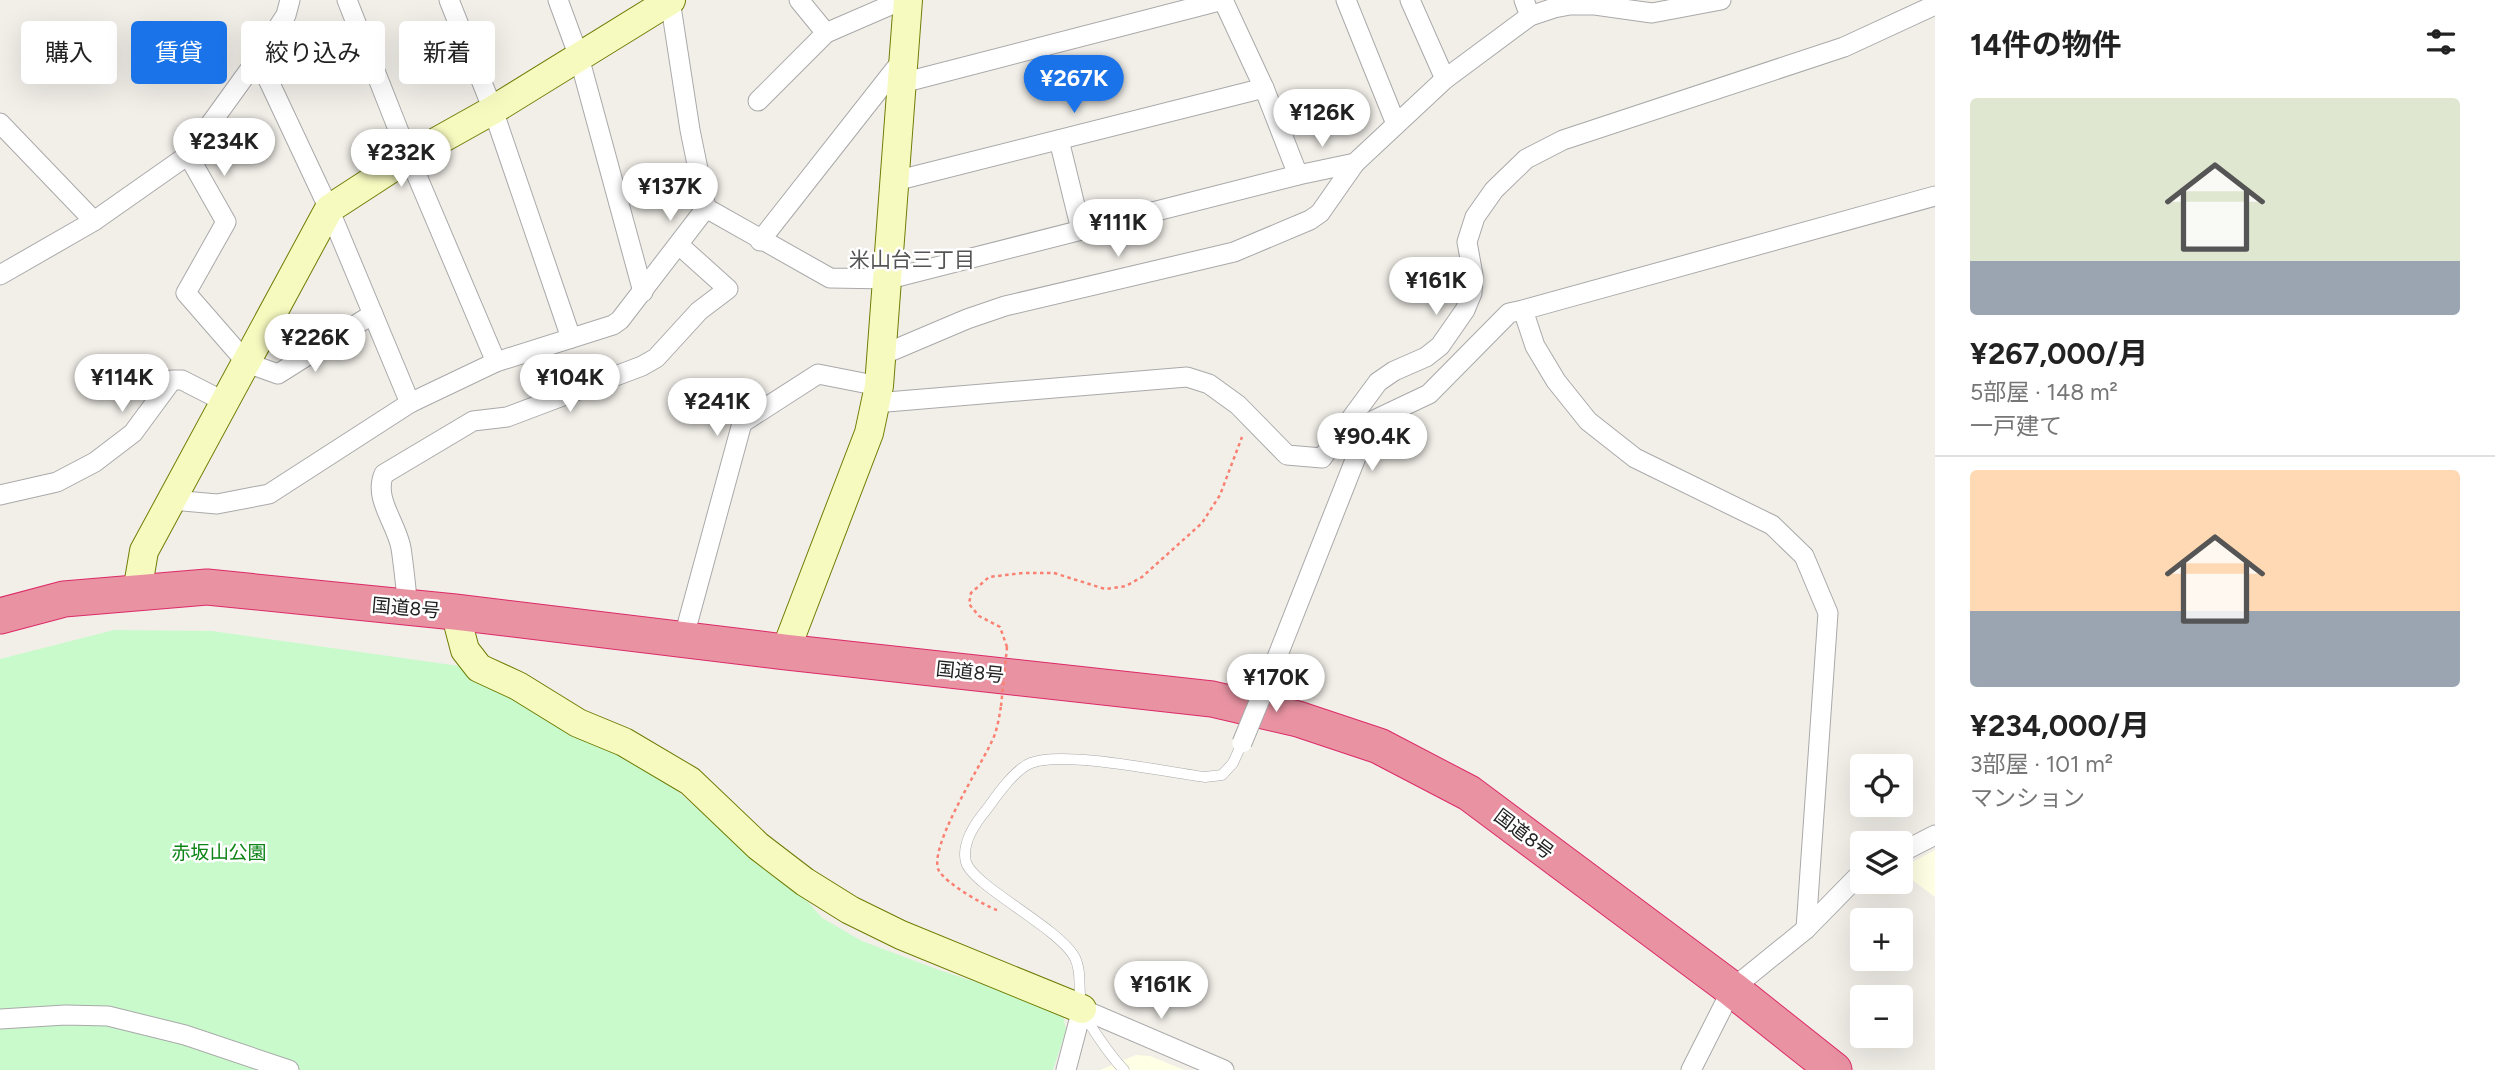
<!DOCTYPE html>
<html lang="ja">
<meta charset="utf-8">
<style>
:root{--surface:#fff;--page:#f2f2f2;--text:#222;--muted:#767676;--line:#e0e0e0;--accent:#1a73e8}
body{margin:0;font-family:Figtree,"Noto Sans JP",sans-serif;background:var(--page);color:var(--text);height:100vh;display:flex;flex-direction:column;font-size:26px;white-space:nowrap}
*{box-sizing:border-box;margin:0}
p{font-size:23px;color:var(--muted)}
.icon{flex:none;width:38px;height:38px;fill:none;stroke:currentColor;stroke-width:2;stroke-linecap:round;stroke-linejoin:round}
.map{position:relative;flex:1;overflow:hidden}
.panel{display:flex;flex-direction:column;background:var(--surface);width:560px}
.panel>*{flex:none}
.top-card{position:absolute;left:21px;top:21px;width:665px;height:63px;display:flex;gap:14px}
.fabs{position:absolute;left:1850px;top:754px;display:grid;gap:14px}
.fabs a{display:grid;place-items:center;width:63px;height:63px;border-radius:7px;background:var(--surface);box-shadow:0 7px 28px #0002;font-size:35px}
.price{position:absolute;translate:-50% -60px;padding:0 16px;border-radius:24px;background:#fff;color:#222;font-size:23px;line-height:46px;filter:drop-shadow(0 2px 4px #0008)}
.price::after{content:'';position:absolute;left:50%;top:42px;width:21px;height:16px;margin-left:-10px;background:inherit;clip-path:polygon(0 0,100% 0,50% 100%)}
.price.active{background:var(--accent);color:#fff}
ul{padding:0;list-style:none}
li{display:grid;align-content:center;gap:14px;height:371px;padding:0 35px}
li+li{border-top:2px solid var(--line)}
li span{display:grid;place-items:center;height:217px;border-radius:7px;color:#555}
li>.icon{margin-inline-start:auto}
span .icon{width:126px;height:126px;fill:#fffc;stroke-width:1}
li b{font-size:30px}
h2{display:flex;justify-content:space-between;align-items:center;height:84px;padding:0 35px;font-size:30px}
.chip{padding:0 24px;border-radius:7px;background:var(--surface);box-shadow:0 7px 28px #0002;font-size:24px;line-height:63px}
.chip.active{background:var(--accent);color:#fff}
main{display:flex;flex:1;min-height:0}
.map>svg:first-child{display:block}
.education{fill:#ffffe5}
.park{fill:#c8facc}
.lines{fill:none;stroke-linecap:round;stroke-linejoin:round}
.lane-casing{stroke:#a9a9a9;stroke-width:11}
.street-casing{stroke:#a9a9a9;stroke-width:21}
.secondary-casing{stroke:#707d05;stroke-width:30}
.highway-casing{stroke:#dc2a67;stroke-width:37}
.path{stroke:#fa8072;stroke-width:2.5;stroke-dasharray:3.5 3.5;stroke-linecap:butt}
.lane{stroke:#fff;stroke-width:10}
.street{stroke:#fff;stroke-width:19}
.secondary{stroke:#f7fabf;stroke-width:28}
.highway{stroke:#e892a2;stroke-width:35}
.street-bridge-casing{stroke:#a9a9a9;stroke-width:21;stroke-linecap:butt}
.path-bridge{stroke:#fa8072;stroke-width:2.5;stroke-dasharray:3.5 3.5;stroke-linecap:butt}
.street-bridge{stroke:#fff;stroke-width:19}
.labels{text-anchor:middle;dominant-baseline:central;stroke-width:5;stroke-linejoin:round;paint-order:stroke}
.street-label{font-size:19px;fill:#222;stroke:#fff}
.park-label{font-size:19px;fill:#0c8416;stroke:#fff}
.neighbourhood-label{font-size:21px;fill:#555;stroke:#fff}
</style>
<main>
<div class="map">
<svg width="1935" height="1070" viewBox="0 0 1935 1070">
<rect width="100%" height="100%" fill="#f2efe9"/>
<g class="education">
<polygon points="1935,850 1935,897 1900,871 1901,868"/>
<polygon points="1136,1055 1150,1056 1184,1070 1100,1070"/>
</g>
<polygon class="park" points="114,630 212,631 459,666 572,735 623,754 665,780 749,855 809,903 822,918 862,941 939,970 1062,1010 1066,1030 1053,1070 0,1070 0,659"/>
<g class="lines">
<defs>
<path id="lane" d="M 1124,1070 C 1113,1059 1086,1022 1082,1008 C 1077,992 1083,972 1074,956 C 1057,927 972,885 966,862 C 961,843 976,822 987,809 C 997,795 1015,769 1031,763 C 1064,750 1166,772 1205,777 L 1222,775 L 1233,763 L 1242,743"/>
<g id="street">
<polyline points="290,0 286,15 258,58 188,155 226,222 186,293 247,363 278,374 373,314"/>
<polyline points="347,0 409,157 496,362"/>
<polyline points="449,0 493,110 571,338"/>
<polyline points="558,0 579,57 643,292"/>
<polyline points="799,0 826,33"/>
<polyline points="1223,0 1264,88 1298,175"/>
<polyline points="1346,0 1396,124"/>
<polyline points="1410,0 1445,79"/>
<polyline points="1524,0 1530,16"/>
<polyline points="258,58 329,209 410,403"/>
<polyline points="902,83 1223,0"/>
<polyline points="758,101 826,33 902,0"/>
<polyline points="0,123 94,221"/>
<polyline points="1059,140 1081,230"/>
<polyline points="895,181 1264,88"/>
<polyline points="706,208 830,278 889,279 1298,175 1355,163 1445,79 1530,16 1554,8 1570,5 1595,5 1652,13 1721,0"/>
<polyline points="760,241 903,59"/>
<polyline points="0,275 94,221 188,155"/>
<polyline points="882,355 967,319 1005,306 1234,252 1310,220 1320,213 1355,163"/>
<polyline points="875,403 1187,377 1209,384 1238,405 1287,455 1322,458 1378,382 1394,371 1426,357 1440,346 1465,310 1472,293 1473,275 1467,242 1475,217 1494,190 1526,159 1563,140 1844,47 1935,5"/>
<polyline points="0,495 57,482 95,462 133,433 172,380 182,380 225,402"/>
<polyline points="172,500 217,504 269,494 410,403 496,362 613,325 620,320 706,208 690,130 670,0"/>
<path d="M 408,609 C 406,588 404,568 401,548 C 397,524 373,498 384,474 L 473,421 L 507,417 L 642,366 L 656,358 L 699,311 L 728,289 L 679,245"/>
<polyline points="683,640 742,423 818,374 879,386"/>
<polyline points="1272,670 1370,422 1429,394 1509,313 1523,310"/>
<polyline points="1900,853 1935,835"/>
<polyline points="1806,929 1828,613 1804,556 1772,525 1635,458 1588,421 1556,381 1535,346 1523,310 1935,196"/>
<polyline points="0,1019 65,1015 108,1016 185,1035 289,1070"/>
<polyline points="1066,1070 1082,1009 1224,1070"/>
<polyline points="1691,1070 1732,989 1806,929 1862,872"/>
</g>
<g id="secondary">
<polyline points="137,592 144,551 329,209 409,157 493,110 671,0"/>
<polyline points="455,612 465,650 479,668 518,686 578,723 624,742 690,781 758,846 805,882 850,910 901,935 1082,1009"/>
<polyline points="785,652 869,433 879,386 908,0"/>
</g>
<polyline id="highway" points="0,616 64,599 207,587 455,612 785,652 1212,699 1298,719 1379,746 1469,793 1732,989 1834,1070"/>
</defs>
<use href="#lane" class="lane-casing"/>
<use href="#street" class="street-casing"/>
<use href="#secondary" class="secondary-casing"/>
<use href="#highway" class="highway-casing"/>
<g class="path">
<polyline points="1007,647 1000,627 979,616 969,604 971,593 989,577 1023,573 1054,573 1105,589 1126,586 1142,577 1202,523 1220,495 1242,437"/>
<path d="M 997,910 C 983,905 946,883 939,871 C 927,849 980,767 991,743 C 997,732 999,718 1001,706"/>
</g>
<use href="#lane" class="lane"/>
<use href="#street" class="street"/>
<use href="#secondary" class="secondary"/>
<use href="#highway" class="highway"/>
<defs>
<polyline id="street-bridge" points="1242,743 1272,670"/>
</defs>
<use href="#street-bridge" class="street-bridge-casing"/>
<polyline class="path-bridge" points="1001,706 1007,647"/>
<use href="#street-bridge" class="street-bridge"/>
</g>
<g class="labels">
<g class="street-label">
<text transform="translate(406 608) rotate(5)">国道8号</text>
<text transform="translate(970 672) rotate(6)">国道8号</text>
<text transform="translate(1524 834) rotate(37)">国道8号</text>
</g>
<g class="park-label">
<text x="219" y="852">赤坂山公園</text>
</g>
<g class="neighbourhood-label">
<text x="912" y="259">米山台三丁目</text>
</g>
</g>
</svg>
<div class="fabs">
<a><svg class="icon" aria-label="locate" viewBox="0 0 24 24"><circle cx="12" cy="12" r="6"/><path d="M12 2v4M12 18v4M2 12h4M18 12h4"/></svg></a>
<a><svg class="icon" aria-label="layers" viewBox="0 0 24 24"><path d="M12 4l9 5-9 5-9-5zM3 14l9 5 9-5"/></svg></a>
<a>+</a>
<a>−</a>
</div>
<b class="price active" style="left:1074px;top:115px">¥267K</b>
<b class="price" style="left:1322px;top:149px">¥126K</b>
<b class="price" style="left:224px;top:178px">¥234K</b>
<b class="price" style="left:401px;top:189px">¥232K</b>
<b class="price" style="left:670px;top:223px">¥137K</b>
<b class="price" style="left:1118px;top:259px">¥111K</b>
<b class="price" style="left:1436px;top:317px">¥161K</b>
<b class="price" style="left:315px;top:374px">¥226K</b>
<b class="price" style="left:122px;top:414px">¥114K</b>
<b class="price" style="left:570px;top:414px">¥104K</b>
<b class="price" style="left:717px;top:438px">¥241K</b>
<b class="price" style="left:1372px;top:473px">¥90.4K</b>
<b class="price" style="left:1276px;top:714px">¥170K</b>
<b class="price" style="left:1161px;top:1021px">¥161K</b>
<div class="top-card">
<a class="chip">購入</a>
<a class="chip active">賃貸</a>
<a class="chip">絞り込み</a>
<a class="chip">新着</a>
</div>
</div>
<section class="panel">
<h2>14件の物件<svg class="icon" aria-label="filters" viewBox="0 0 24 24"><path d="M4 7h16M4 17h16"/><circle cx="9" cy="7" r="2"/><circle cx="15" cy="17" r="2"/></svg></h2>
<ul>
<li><span style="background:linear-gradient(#dfe7d0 75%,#9aa5b1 0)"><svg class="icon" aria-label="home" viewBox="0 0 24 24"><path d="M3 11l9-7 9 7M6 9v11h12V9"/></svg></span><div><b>¥267,000/月</b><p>5部屋 · 148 m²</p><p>一戸建て</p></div></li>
<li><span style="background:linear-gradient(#ffd9b3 65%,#9aa5b1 0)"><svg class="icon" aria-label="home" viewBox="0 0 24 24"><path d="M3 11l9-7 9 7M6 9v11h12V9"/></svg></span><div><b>¥234,000/月</b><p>3部屋 · 101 m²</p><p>マンション</p></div></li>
</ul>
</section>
</main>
